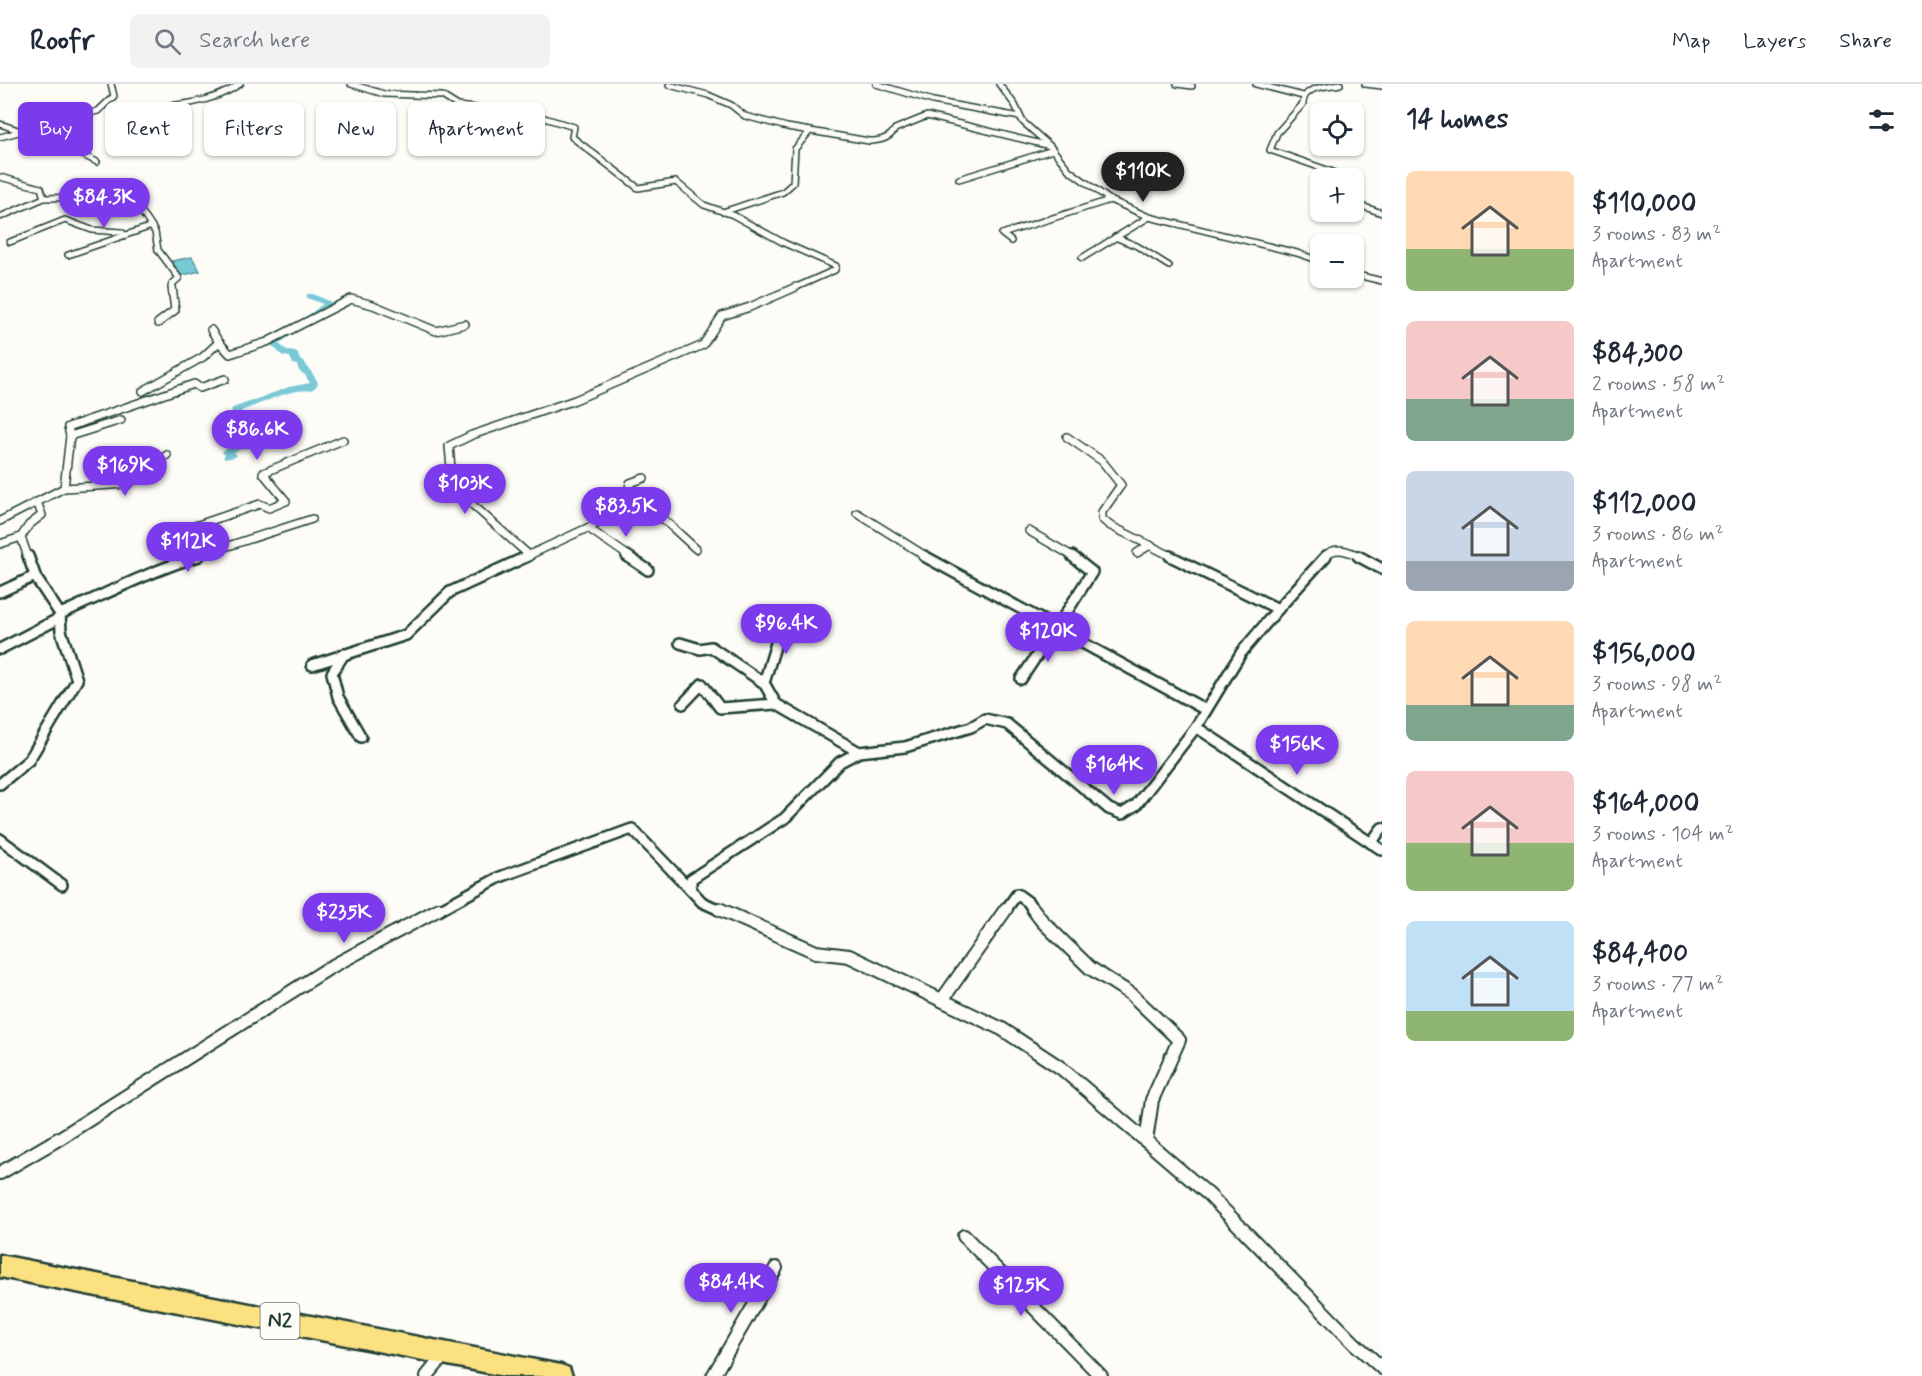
<!DOCTYPE html>
<meta charset="utf-8">
<style>
:root{--surface:#fff;--page:#f2f2f3;--text:#1f2937;--muted:#747a83;--line:#e0e1e3;--accent:#7c3aed}
body{margin:0;font-family:Mynerve,sans-serif;background:var(--page);color:var(--text);height:100vh;display:flex;flex-direction:column;font-size:22px;white-space:nowrap}
*{box-sizing:border-box;margin:0}
p{font-size:20px;color:var(--muted)}
.icon{flex:none;width:33px;height:33px;fill:none;stroke:currentColor;stroke-width:2;stroke-linecap:round;stroke-linejoin:round}
.map{position:relative;flex:1;overflow:hidden}
.details{display:flex;flex-direction:column;background:var(--surface);width:540px}
.details>*{flex:none}
.banner{position:absolute;left:18px;top:18px;width:570px;height:54px;display:flex;gap:12px}
.buttons{position:absolute;left:1310px;top:18px;display:grid;gap:12px}
.buttons a{display:grid;place-items:center;width:54px;height:54px;border-radius:9px;background:var(--surface);box-shadow:0 2px 4px #0004;font-size:30px}
.price{position:absolute;translate:-50% -51px;padding:0 14px;border-radius:21px;background:var(--accent);color:#fff;font-size:20px;line-height:39px;filter:drop-shadow(0 2px 3px #0008)}
.price::after{content:'';position:absolute;left:50%;top:36px;width:18px;height:14px;margin-left:-9px;background:inherit;clip-path:polygon(0 0,100% 0,50% 100%)}
.price.selected{background:#222;color:#fff}
ul{padding:0;list-style:none}
li{display:flex;align-items:center;gap:18px;height:150px;padding:0 24px}
li span{display:grid;place-items:center;flex:none;width:168px;height:120px;border-radius:9px;color:#555}
li>.icon{margin-inline-start:auto}
span .icon{width:72px;height:72px;fill:#fffc;stroke-width:1}
li b{font-size:26px}
h2{display:flex;justify-content:space-between;align-items:center;height:72px;padding:0 24px;font-size:26px}
.tag{padding:0 21px;border-radius:9px;background:var(--surface);box-shadow:0 2px 4px #0004;font-size:21px;line-height:54px}
.tag.selected{background:var(--accent);color:#fff}
header{display:flex;align-items:center;gap:36px;box-sizing:border-box;height:84px;padding:0 30px;background:var(--surface);border-bottom:2px solid var(--line)}
header strong{font-size:28px}
nav{display:flex;gap:33px;margin-inline-start:auto;font-size:21px}
.search{width:420px;height:54px;background:var(--page);display:flex;align-items:center;gap:15px;box-sizing:border-box;padding:0 21px;border-radius:9px;color:var(--muted);font-size:22px}
main{display:flex;flex:1;min-height:0}
.map>svg:first-child{display:block}
.water{fill:#7ac9d7;stroke:#569196;stroke-width:1.5}
.lines{fill:none;stroke-linecap:round;stroke-linejoin:round}
.canal{fill:#7ac9d7;fill-rule:evenodd}
.minor-far3-casing{stroke:#1f3d34;stroke-width:8}
.minor-far2-casing{stroke:#1f3d34;stroke-width:10}
.minor-far1-casing{stroke:#1f3d34;stroke-width:14}
.minor-casing{stroke:#1f3d34;stroke-width:16}
.trunk-casing{stroke:#1f3d34;stroke-width:5}
.minor-far3{stroke:#fdfcf7;stroke-width:5}
.minor-far2{stroke:#fdfcf7;stroke-width:7}
.minor-far1{stroke:#fdfcf7;stroke-width:9}
.minor{stroke:#fdfcf7;stroke-width:12}
.trunk{fill:#fbe180;fill-rule:evenodd}
.labels{text-anchor:middle;dominant-baseline:central;stroke-width:4.5;stroke-linejoin:round;paint-order:stroke}
.shield{fill:#fdfcf7;stroke:#62766e;stroke-width:1.5}
.shield-label{font-size:21px;font-weight:bold;fill:#1f3d34}
</style>
<header>
<strong>Roofr</strong>
<div class="search"><svg class="icon" aria-label="search" viewBox="0 0 24 24"><circle cx="10" cy="10" r="6"/><path d="M15 15l6 6"/></svg>Search here</div>
<nav><a>Map</a><a>Layers</a><a>Share</a></nav>
</header>
<main>
<div class="map">
<svg width="1382" height="1292" viewBox="0 0 1382 1292">
<rect width="100%" height="100%" fill="#fdfcf7"/>
<filter id="ink" filterUnits="userSpaceOnUse"><feTurbulence type="fractalNoise" baseFrequency=".0167" numOctaves="2"/><feDisplacementMap in="SourceGraphic" scale="12" xChannelSelector="R" yChannelSelector="G"/><feConvolveMatrix kernelMatrix="1 2 1 2 8 2 1 2 1" color-interpolation-filters="sRGB"/></filter>
<g filter="url(#ink)">
<polygon class="water" points="192,173 200,187 180,192 172,177"/>
<g class="lines">
<path class="canal" d="M 307,210 L 313,210 L 333,219 L 279,260 L 288,267 L 297,268 L 300,276 L 304,277 C 308,285 314,290 318,299 C 314,308 306,306 297,307 C 279,310 259,321 241,327 L 243,331 L 260,334 L 274,347 L 263,357 L 234,368 L 237,371 L 235,373 L 225,375 L 223,373 L 225,371 L 222,368 L 224,366 L 257,353 L 263,347 L 254,338 L 236,335 L 231,326 L 233,324 L 289,303 L 310,299 L 305,291 L 299,287 L 297,281 L 293,280 L 290,273 L 283,272 L 270,260 L 323,220 L 307,214 Z"/>
<defs>
<g id="minor-far3">
<polyline points="351,0 384,10 442,12 458,22 531,30 574,43 572,53 638,104 676,98 704,121 733,131 784,159 836,182 835,186 792,205"/>
<polyline points="876,0 933,17 1020,33"/>
<polyline points="999,0 1015,21 1023,38 1050,62 1069,86 1110,116 1149,133 1297,169 1320,177"/>
<polyline points="1177,0 1192,2"/>
<polyline points="1256,0 1303,12"/>
<polyline points="1365,0 1382,2"/>
<path d="M 669,1 L 708,11 L 731,21 L 745,32 L 787,43 L 869,57 C 880,57 890,55 895,45 L 927,32 L 1050,62"/>
<path d="M 113,26 C 155,22 204,25 240,0"/>
<polyline points="0,40 21,47"/>
<polyline points="29,45 97,78"/>
<polyline points="0,53 98,27 114,12 111,0"/>
<polyline points="0,93 41,104 44,114"/>
<path d="M 1333,94 L 1335,91 L 1333,88 L 1270,66 L 1277,49 L 1303,20 C 1303,2 1325,3 1340,0"/>
<polyline points="959,95 1053,66"/>
<polyline points="1353,119 1382,129"/>
<polyline points="723,128 783,108 793,99 795,65 810,47"/>
<polyline points="0,133 44,114 90,113 130,120 139,124 155,148 158,166 179,194 172,200 173,205"/>
<polyline points="1115,153 1137,162 1169,182"/>
<polyline points="1011,157 1002,150 1110,116"/>
<polyline points="10,158 65,136 92,146 121,148 125,151"/>
<polyline points="68,171 152,142"/>
<polyline points="1082,174 1149,133"/>
<polyline points="1353,190 1382,197"/>
</g>
<g id="minor-far2">
<polyline points="158,239 175,226 172,203"/>
<polyline points="219,258 230,270 267,258 351,215 373,221 436,247 465,240"/>
<polyline points="143,307 203,273 219,258 211,246"/>
<polyline points="70,352 68,343 194,300 200,304 225,295"/>
<polyline points="1067,353 1102,377 1121,401 1102,428 1102,435 1109,441 1173,473"/>
<polyline points="64,404 128,400 167,371"/>
<polyline points="37,418 64,404 70,352 121,336"/>
<polyline points="626,418 661,433 696,465"/>
<polyline points="857,429 927,473"/>
<polyline points="0,437 37,418 42,431 29,441 21,453 28,473"/>
<polyline points="588,444 630,473"/>
<polyline points="1029,447 1074,473"/>
<polyline points="172,455 195,442"/>
<polyline points="0,460 21,453"/>
<polyline points="213,468 195,442 260,420 269,424 286,417 263,389 343,356"/>
<polyline points="1137,469 1150,461"/>
<polyline points="530,472 474,422 452,396 449,362 472,351 575,316 703,261 722,232 750,223 796,203"/>
<polyline points="194,473 312,435"/>
<polyline points="525,473 624,427 630,399 644,394"/>
<path d="M 1324,473 C 1335,461 1349,467 1361,473"/>
</g>
<g id="minor-far1">
<polyline points="627,472 648,486"/>
<polyline points="924,472 1066,549"/>
<polyline points="1072,472 1092,488 1061,537 1068,551 1206,626"/>
<polyline points="1358,472 1382,485"/>
<polyline points="0,508 35,492"/>
<polyline points="1278,525 1326,472"/>
<path d="M 60,530 C 106,510 150,487 199,472"/>
<polyline points="680,559 700,565 711,563 764,599 776,620 720,624 702,600 683,620"/>
<polyline points="0,565 60,534"/>
<polyline points="344,570 332,589 338,613 361,653"/>
<polyline points="312,581 406,551 450,508 528,472"/>
<polyline points="1021,595 1052,549 1063,550"/>
<polyline points="764,599 783,536"/>
<polyline points="776,620 859,668"/>
<polyline points="1196,643 1382,766"/>
<polyline points="0,700 29,676 77,596 61,547 60,530 36,494 28,472"/>
<polyline points="0,755 62,801"/>
<polyline points="1371,759 1382,744"/>
<polyline points="437,827 500,793 632,745 691,806"/>
<polyline points="722,827 702,818 691,806 691,795 785,734 840,678 859,668 905,663 971,643 985,635 1007,640 1109,725 1122,730 1136,721 1196,643 1241,569 1278,525 1170,472"/>
<polyline points="1005,827 1017,810 1028,818 1034,827"/>
</g>
<g id="minor">
<polyline points="719,825 816,868 849,872 1002,945 1061,984 1209,1111 1354,1259 1382,1284"/>
<polyline points="1033,825 1042,837 1090,884 1131,910 1179,956 1152,1016 1146,1057"/>
<polyline points="942,916 1006,825"/>
<polyline points="0,1089 60,1054 329,884 439,825"/>
<polyline points="964,1152 1101,1292"/>
<polyline points="427,1292 444,1271"/>
<polyline points="713,1292 776,1184"/>
</g>
<polygon id="trunk" points="0,1171 561,1281 569,1284 572,1292 504,1292 0,1193"/>
</defs>
<use href="#minor-far3" class="minor-far3-casing"/>
<use href="#minor-far2" class="minor-far2-casing"/>
<use href="#minor-far1" class="minor-far1-casing"/>
<use href="#minor" class="minor-casing"/>
<use href="#trunk" class="trunk-casing"/>
<use href="#minor-far3" class="minor-far3"/>
<use href="#minor-far2" class="minor-far2"/>
<use href="#minor-far1" class="minor-far1"/>
<use href="#minor" class="minor"/>
<use href="#trunk" class="trunk"/>
</g>
</g>
<g class="labels">
<rect class="shield" x="260.5" y="1219" width="39" height="36" rx="4.5"/>
<g class="shield-label">
<text x="280" y="1237">N2</text>
</g>
</g>
</svg>
<div class="buttons">
<a><svg class="icon" aria-label="locate" viewBox="0 0 24 24"><circle cx="12" cy="12" r="6"/><path d="M12 2v4M12 18v4M2 12h4M18 12h4"/></svg></a>
<a>+</a>
<a>−</a>
</div>
<b class="price selected" style="left:1143px;top:119px">$110K</b>
<b class="price" style="left:104px;top:145px">$84.3K</b>
<b class="price" style="left:257px;top:377px">$86.6K</b>
<b class="price" style="left:125px;top:413px">$169K</b>
<b class="price" style="left:465px;top:431px">$103K</b>
<b class="price" style="left:626px;top:454px">$83.5K</b>
<b class="price" style="left:188px;top:489px">$112K</b>
<b class="price" style="left:786px;top:571px">$96.4K</b>
<b class="price" style="left:1048px;top:579px">$120K</b>
<b class="price" style="left:1297px;top:692px">$156K</b>
<b class="price" style="left:1114px;top:712px">$164K</b>
<b class="price" style="left:344px;top:860px">$235K</b>
<b class="price" style="left:731px;top:1230px">$84.4K</b>
<b class="price" style="left:1021px;top:1233px">$125K</b>
<div class="banner">
<a class="tag selected">Buy</a>
<a class="tag">Rent</a>
<a class="tag">Filters</a>
<a class="tag">New</a>
<a class="tag">Apartment</a>
</div>
</div>
<section class="details">
<h2>14 homes<svg class="icon" aria-label="filters" viewBox="0 0 24 24"><path d="M4 7h16M4 17h16"/><circle cx="9" cy="7" r="2"/><circle cx="15" cy="17" r="2"/></svg></h2>
<ul>
<li><span style="background:linear-gradient(#ffd9b3 65%,#8fb573 0)"><svg class="icon" aria-label="home" viewBox="0 0 24 24"><path d="M3 11l9-7 9 7M6 9v11h12V9"/></svg></span><div><b>$110,000</b><p>3 rooms · 83 m²</p><p>Apartment</p></div></li>
<li><span style="background:linear-gradient(#f6c9c9 65%,#7fa58c 0)"><svg class="icon" aria-label="home" viewBox="0 0 24 24"><path d="M3 11l9-7 9 7M6 9v11h12V9"/></svg></span><div><b>$84,300</b><p>2 rooms · 58 m²</p><p>Apartment</p></div></li>
<li><span style="background:linear-gradient(#c9d6e8 75%,#9aa5b1 0)"><svg class="icon" aria-label="home" viewBox="0 0 24 24"><path d="M3 11l9-7 9 7M6 9v11h12V9"/></svg></span><div><b>$112,000</b><p>3 rooms · 86 m²</p><p>Apartment</p></div></li>
<li><span style="background:linear-gradient(#ffd9b3 70%,#7fa58c 0)"><svg class="icon" aria-label="home" viewBox="0 0 24 24"><path d="M3 11l9-7 9 7M6 9v11h12V9"/></svg></span><div><b>$156,000</b><p>3 rooms · 98 m²</p><p>Apartment</p></div></li>
<li><span style="background:linear-gradient(#f6c9c9 60%,#8fb573 0)"><svg class="icon" aria-label="home" viewBox="0 0 24 24"><path d="M3 11l9-7 9 7M6 9v11h12V9"/></svg></span><div><b>$164,000</b><p>3 rooms · 104 m²</p><p>Apartment</p></div></li>
<li><span style="background:linear-gradient(#bfe0f5 75%,#8fb573 0)"><svg class="icon" aria-label="home" viewBox="0 0 24 24"><path d="M3 11l9-7 9 7M6 9v11h12V9"/></svg></span><div><b>$84,400</b><p>3 rooms · 77 m²</p><p>Apartment</p></div></li>
</ul>
</section>
</main>
